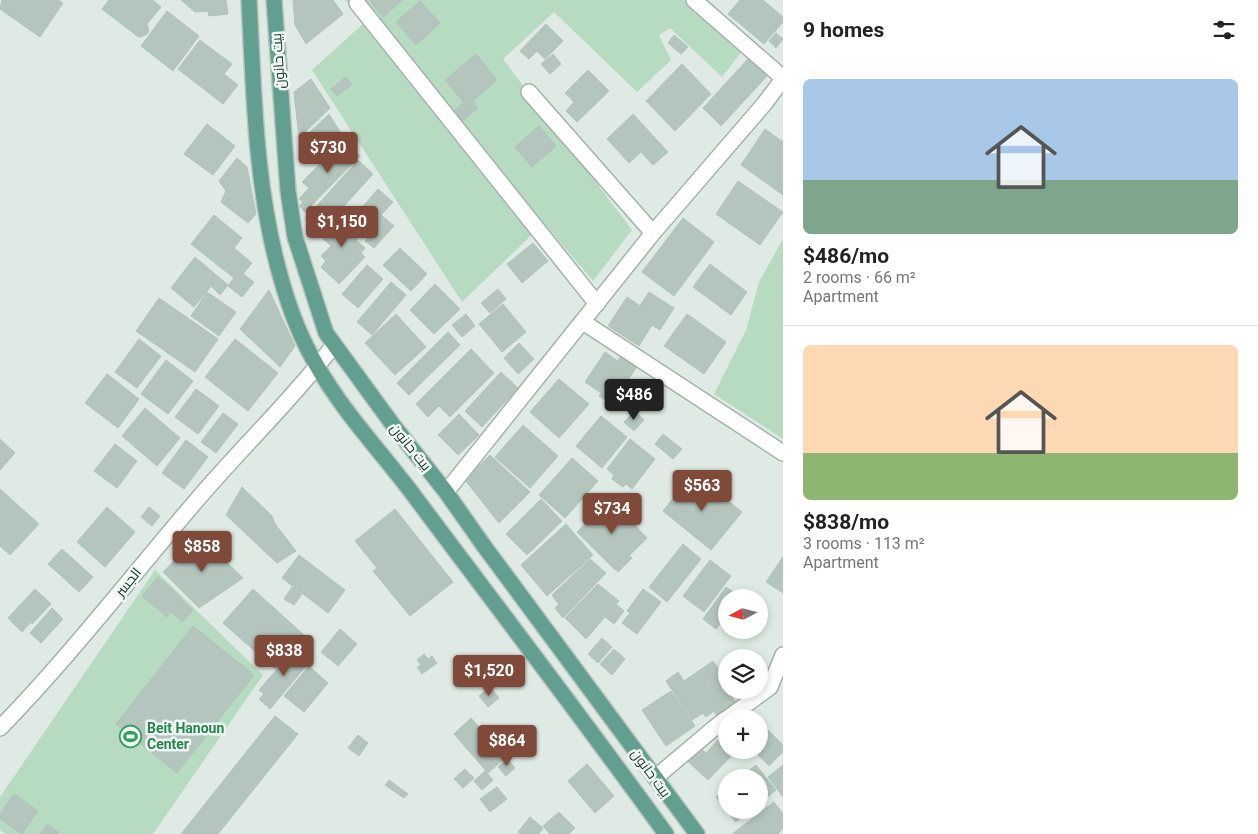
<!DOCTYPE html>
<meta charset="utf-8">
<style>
:root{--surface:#fff;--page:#f6f6f6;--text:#222;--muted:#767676;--line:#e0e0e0;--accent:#7f4a39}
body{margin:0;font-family:Roboto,Cairo,sans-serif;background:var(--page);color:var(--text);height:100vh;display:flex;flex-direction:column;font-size:19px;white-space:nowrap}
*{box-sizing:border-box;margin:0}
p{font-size:16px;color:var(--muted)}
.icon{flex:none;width:28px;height:28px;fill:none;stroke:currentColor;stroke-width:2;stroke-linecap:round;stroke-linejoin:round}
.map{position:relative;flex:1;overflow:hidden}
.details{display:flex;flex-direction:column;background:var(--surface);width:475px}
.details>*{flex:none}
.needle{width:32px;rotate:263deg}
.tools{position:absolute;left:718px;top:589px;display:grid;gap:10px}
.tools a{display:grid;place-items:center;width:50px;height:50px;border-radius:50%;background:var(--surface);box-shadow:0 2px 8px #0003;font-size:25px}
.price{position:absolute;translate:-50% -42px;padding:0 11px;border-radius:5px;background:var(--accent);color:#fff;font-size:16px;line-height:32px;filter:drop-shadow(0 1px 2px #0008)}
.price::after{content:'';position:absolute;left:50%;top:30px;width:15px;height:11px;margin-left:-8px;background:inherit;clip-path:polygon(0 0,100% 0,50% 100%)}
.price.current{background:#222;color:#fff}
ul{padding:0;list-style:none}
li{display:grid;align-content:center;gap:10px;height:265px;padding:0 20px}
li+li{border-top:1px solid var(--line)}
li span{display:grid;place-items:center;height:155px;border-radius:8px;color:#555}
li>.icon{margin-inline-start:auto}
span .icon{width:90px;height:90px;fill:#fffc;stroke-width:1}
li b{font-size:21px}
h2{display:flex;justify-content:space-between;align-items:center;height:60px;padding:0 20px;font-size:21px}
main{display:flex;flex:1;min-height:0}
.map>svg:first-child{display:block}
.green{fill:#b7dbc1}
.building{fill:#b4c5be;stroke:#b1c3bc}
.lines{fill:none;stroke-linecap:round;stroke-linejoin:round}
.minor-casing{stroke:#a2b2ac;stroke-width:18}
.major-casing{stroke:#bcc4c2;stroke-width:18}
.minor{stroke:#fff;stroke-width:15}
.major{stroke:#639f90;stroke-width:15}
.labels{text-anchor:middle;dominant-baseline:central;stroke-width:5;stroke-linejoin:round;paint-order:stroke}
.street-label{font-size:14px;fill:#203a33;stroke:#eff7f3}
.leisure-label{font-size:14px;font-weight:bold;fill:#27864d;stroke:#eff7f3;text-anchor:start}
</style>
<main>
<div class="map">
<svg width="783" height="834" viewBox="0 0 783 834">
<rect width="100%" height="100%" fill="#dfeae5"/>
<g class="green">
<polygon points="345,0 707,0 749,42 722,77 670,28 659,35 671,60 637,92 554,12 503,59 632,230 593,281 544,223 462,302 312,70 364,23"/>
<polygon points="783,239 783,439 714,394 746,330 759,282"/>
<polygon points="155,570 263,675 153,834 5,834 0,830 0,797"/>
</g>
<g class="building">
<polygon points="2,0 58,0 63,3 40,37 0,9"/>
<polygon points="109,0 153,0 161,7 147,24 149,31 147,34 141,37 137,36 102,9"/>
<polygon points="181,0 226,0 228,14 209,16 208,11 195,12"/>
<polygon points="293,0 333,0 343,14 306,44 295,25"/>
<polygon points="369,0 403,0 383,17"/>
<polygon points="740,0 763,0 783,17 783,22 764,44 728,14"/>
<polygon points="420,1 440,23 416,45 396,22"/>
<polygon points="167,11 199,36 173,71 141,46"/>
<polygon points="546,24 563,41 545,59 537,51 529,59 520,51"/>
<polygon points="776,33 783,39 776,48 769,41"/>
<polygon points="674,35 688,47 681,54 668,43"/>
<polygon points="200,40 232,64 224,74 238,85 223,104 178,69"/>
<polygon points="476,54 497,80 467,106 445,80"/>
<polygon points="553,54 561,64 550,74 541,64"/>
<polygon points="748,59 767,76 721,126 703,108"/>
<polygon points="682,64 711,94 675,131 646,101"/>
<polygon points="588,70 609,91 577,122 566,111 574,102 565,93"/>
<polygon points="346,77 352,85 337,96 331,89"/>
<polygon points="311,79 330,108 299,138 294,92"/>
<polygon points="473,102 478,108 460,123 451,113 463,103 467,107"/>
<polygon points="329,114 342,135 320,154 308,134"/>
<polygon points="633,114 668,152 653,165 641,152 629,163 607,139"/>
<polygon points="207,124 235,146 213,175 184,154"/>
<polygon points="539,126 556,146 532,167 515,147"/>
<polygon points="765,129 783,142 783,195 741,165"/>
<polygon points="344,140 360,156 305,212 299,206 303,202 299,199 309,188 302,182"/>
<polygon points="237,158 247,167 256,214 248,223 221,202 226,191 219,181"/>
<polygon points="358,160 373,174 316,237 310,232 314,227 305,219"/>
<polygon points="738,181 783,212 760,245 716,214"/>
<polygon points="378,189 393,202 381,215 394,226 374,248 365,241 368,238 358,230 364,223 355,216"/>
<polygon points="346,209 356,219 351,224 356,229 354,232 359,237 356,240 365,248 361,253 365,257 339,284 321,267 326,261 321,256 331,246 320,236"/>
<polygon points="214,215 242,238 234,248 252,263 243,274 254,282 242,297 228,286 234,278 191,244"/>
<polygon points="683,218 714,242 674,296 642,272"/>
<polygon points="533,243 548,261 522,283 507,264"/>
<polygon points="400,248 427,274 411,291 383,265"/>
<polygon points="195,257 228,285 220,295 211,286 194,307 171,288"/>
<polygon points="710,264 747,292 731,315 693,287"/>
<polygon points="367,265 383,279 358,308 342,294"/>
<polygon points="391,282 406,295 372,335 357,322"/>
<polygon points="435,284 460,309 434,334 410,310"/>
<polygon points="498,289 506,299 490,313 481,303"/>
<polygon points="269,290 295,346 280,367 240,329"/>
<polygon points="207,292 236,312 219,336 191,316"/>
<polygon points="649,292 674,308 660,330 652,325 639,346 608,326 627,297 640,306"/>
<polygon points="159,298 218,339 195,372 136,331"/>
<polygon points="503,304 526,332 502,352 479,324"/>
<polygon points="396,314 426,347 395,375 365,343"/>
<polygon points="466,314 475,326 462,337 452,325"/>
<polygon points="687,314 726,342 704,374 664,346"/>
<polygon points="448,332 460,345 409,395 397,383"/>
<polygon points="139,339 161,356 137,388 115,372"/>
<polygon points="235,339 278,373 248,411 205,377"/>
<polygon points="519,343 534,359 518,374 504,358"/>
<polygon points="471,349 494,373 450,417 439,406 428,417 416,404"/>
<polygon points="605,352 618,361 621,356 637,366 629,379 633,384 631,392 629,395 622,396 617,393 610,403 599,396 601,393 585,382"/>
<polygon points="166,360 193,381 168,414 141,394"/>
<polygon points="501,372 518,388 482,427 465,411"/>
<polygon points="107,374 139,399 118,428 85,403"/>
<polygon points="559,379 589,404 559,438 530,412"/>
<polygon points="196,389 219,406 198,434 175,417"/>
<polygon points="145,408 180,438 157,466 122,436"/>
<polygon points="635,411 644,420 634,431 624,422"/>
<polygon points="223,413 238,424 216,453 201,442"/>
<polygon points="459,414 479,435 458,455 438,435"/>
<polygon points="601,416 627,437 602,468 576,446"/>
<polygon points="523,425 558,456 530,488 495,457"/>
<polygon points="663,434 682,449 673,459 655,444"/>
<polygon points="0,439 15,453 0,470"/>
<polygon points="630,439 655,459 632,489 626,484 623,487 612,479 614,475 607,469"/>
<polygon points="186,440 208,457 184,489 162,473"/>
<polygon points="115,444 137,461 117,488 94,471"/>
<polygon points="490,455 530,492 499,523 465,480"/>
<polygon points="572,458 598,481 565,518 539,495"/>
<polygon points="693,473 742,512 711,550 663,511"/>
<polygon points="242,487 272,516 275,524 296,551 277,563 226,515"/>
<polygon points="0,489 39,524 10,555 0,546"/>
<polygon points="541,499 562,521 527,555 506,534"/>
<polygon points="610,499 647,538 629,556 632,558 618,572 616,569 615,570 577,532"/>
<polygon points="107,507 135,532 105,567 77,542"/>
<polygon points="149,507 160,516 152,526 141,517"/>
<polygon points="395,509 453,582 410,616 373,571 377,568 355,541"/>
<polygon points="566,524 593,555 547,596 521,565"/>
<polygon points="199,536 243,578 199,608 163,572"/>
<polygon points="683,544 701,559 667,602 649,587"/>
<polygon points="62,549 93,577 79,592 48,564"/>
<polygon points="299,555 345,590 328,613 282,578"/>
<polygon points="783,557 783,593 766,582"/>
<polygon points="590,559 606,573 563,618 555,608 559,605 552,595"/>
<polygon points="710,560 731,576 704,612 683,596"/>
<polygon points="158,577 182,598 181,600 193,610 182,622 171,612 167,617 142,596"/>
<polygon points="598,584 619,601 616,604 624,611 614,624 605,617 586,639 565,618"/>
<polygon points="292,587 302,594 294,605 284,599"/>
<polygon points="726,587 740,597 726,598 726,616 716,629 703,619"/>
<polygon points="35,589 51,604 32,624 31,622 22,632 8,618"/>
<polygon points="253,589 304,635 275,669 223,623"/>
<polygon points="643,589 661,602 637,634 622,623 630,613 627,611"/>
<polygon points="52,608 63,619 41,643 30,633"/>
<polygon points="193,626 254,675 177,773 116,724"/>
<polygon points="340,629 357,644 338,666 321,652"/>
<polygon points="602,638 612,647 598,663 588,654"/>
<polygon points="296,647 311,660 270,709 259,699 264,694 259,690"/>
<polygon points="614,649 625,659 612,675 600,664"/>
<polygon points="424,654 428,659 432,656 437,663 422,674 417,667 421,665 417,660"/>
<polygon points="713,661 726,680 726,690 733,691 730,693 736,703 717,716 714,711 706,717 703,713 692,720 666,681 678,672 684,681"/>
<polygon points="309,666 328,683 304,712 284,696"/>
<polygon points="490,687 499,698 488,707 479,696"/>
<polygon points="671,691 695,726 666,746 642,710"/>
<polygon points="747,709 756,718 739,718"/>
<polygon points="275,716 298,734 218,834 181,834"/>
<polygon points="471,718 506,757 488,773 454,734"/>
<polygon points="759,721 783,745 783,752 769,766 753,750 759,750"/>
<polygon points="726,731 726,750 737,750 708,780 685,759 697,745 706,753"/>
<polygon points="358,735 368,743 359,756 348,748"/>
<polygon points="507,759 515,768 506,776 498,767"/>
<polygon points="587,764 614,796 595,813 568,781"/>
<polygon points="756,765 776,790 759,804 759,778 740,778"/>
<polygon points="783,765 783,797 768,777"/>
<polygon points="465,769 474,778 463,788 454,779"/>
<polygon points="485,771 493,780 482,790 474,781"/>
<polygon points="389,780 408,794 404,798 385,785"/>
<polygon points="497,787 507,799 490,812 480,799"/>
<polygon points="726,789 726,810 751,810 736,822 716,797"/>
<polygon points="14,794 38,811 22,834 0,819 0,814"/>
<polygon points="774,802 783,814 783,828 778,834 732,834"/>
<polygon points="559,812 575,828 569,834 550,834 543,826"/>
<polygon points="530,817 543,828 539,834 521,834 518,832"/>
<polygon points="47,824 59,832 57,834 40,834"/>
</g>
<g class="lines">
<defs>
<g id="minor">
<polyline points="694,0 783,78"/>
<polyline points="357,3 597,304"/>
<polyline points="529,92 653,233"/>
<polyline points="583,322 783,453"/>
<polyline points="446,492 653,233 765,103 783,79"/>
<polyline points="728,718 770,687 783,655"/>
<path d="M 0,728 C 70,656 131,577 196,501 C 241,448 292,400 334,345"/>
<polyline points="655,778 713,729 726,719"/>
</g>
<g id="major">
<path d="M 249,0 C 254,95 255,190 282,282 C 290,310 302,341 317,366 C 345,415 385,456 418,501 C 501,612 585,722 666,834"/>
<polyline points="274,0 288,191 295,237 326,333 393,425 446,492 484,546 697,834"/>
</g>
</defs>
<use href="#minor" class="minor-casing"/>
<use href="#major" class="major-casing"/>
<use href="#minor" class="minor"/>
<use href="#major" class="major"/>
</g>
<defs>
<symbol id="stadium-ring" viewBox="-11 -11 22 22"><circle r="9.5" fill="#eff7f3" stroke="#2e9e5b" stroke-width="1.5"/><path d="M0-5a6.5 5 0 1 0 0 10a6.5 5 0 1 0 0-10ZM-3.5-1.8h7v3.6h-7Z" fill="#2e9e5b"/></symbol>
</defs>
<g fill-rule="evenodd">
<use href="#stadium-ring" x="118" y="724" width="25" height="25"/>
</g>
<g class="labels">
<g class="street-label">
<text transform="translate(278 61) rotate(-94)">بيت حانون</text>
<text transform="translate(411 447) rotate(51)">بيت حانون</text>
<text transform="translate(128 582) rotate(-51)">الجسر</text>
<text transform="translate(651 773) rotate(54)">بيت حانون</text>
</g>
<g class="leisure-label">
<text x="147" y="728">Beit Hanoun<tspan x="147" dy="16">Center</tspan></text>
</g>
</g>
</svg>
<div class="tools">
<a><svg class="needle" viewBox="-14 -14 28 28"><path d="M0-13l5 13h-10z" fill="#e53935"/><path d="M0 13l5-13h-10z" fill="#767676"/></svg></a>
<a><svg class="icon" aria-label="layers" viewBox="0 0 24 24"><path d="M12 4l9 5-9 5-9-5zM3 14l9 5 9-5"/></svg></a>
<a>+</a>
<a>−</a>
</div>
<b class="price" style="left:328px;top:174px">$730</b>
<b class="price" style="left:342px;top:248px">$1,150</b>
<b class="price current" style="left:634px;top:421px">$486</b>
<b class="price" style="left:702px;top:512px">$563</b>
<b class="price" style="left:612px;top:535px">$734</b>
<b class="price" style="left:202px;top:573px">$858</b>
<b class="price" style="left:284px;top:677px">$838</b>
<b class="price" style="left:489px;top:697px">$1,520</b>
<b class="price" style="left:507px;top:767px">$864</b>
</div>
<section class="details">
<h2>9 homes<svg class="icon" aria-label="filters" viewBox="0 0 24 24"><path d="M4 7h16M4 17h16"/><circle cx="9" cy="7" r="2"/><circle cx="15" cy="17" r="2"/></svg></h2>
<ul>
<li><span style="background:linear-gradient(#a9c7e8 65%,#7fa58c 0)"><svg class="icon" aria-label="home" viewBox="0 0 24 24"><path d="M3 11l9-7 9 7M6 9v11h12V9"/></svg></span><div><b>$486/mo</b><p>2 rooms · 66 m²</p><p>Apartment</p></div></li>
<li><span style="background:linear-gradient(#ffd9b3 70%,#8fb573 0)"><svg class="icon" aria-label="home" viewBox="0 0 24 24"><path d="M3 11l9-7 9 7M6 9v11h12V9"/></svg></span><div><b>$838/mo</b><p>3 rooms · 113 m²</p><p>Apartment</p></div></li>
</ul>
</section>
</main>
